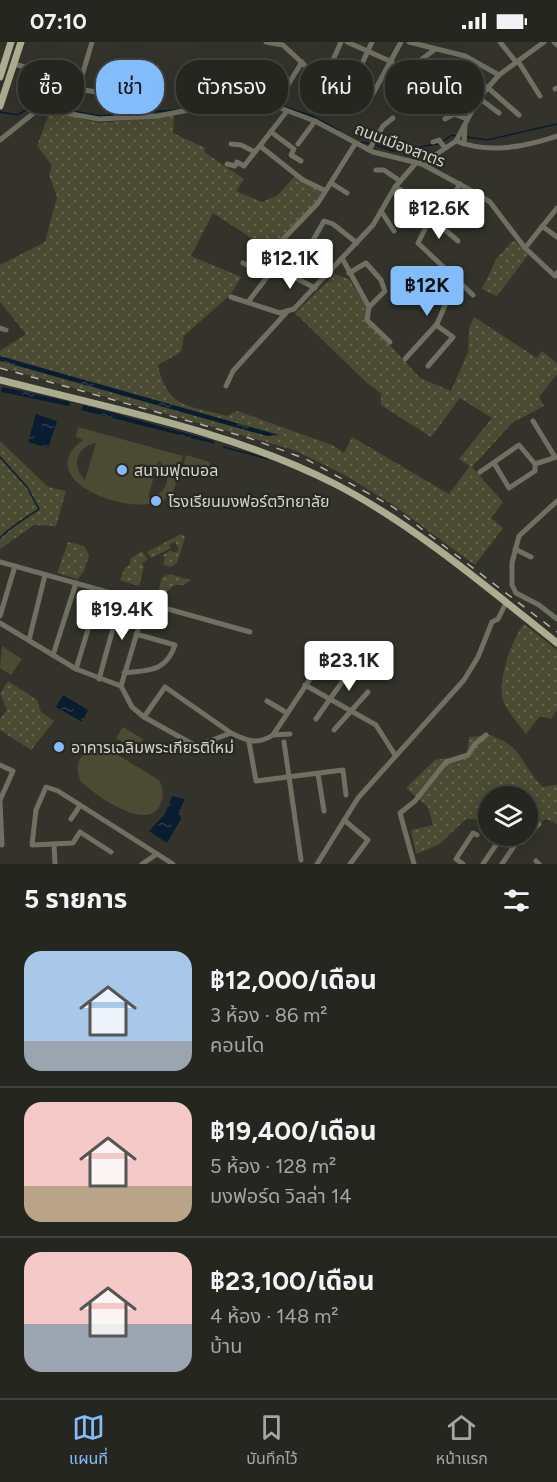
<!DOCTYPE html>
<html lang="th">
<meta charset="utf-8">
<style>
:root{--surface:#262620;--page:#32322d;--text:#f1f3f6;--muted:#a4a5a5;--line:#42433e;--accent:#83bcfa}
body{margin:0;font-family:Figtree,"Noto Sans Thai",sans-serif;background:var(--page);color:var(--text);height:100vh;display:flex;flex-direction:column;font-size:22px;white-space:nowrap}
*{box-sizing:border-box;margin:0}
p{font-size:20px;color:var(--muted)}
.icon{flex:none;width:33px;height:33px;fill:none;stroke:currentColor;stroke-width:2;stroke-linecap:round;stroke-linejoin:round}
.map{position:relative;height:822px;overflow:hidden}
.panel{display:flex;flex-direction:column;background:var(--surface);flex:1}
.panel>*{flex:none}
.banner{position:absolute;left:18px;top:18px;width:522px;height:54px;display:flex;gap:12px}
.tools{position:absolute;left:478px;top:744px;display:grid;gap:12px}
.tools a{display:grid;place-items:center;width:60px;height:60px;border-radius:50%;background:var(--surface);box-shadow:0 6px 24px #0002,0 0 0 2px var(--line);font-size:30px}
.price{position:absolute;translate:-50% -51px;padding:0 14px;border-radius:6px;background:#fff;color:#222;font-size:20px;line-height:39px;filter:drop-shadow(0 2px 3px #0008)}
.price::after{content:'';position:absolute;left:50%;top:36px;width:18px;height:14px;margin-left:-9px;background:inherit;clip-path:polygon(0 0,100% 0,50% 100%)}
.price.on{background:var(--accent);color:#111}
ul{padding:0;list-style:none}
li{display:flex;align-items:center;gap:18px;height:150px;padding:0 24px}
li+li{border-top:2px solid var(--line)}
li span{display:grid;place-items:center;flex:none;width:168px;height:120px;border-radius:18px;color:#555}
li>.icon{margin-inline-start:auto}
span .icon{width:72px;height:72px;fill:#fffc;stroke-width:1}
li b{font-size:26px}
h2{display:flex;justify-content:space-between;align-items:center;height:72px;padding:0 24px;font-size:26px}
.chip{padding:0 21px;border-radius:24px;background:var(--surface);box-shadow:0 6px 24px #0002,0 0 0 2px var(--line);font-size:21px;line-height:54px}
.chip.on{background:var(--accent);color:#111}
.status{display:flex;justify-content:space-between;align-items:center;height:42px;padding:0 30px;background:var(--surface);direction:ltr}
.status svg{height:16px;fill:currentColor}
.tabs{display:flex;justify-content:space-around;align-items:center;height:84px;border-top:2px solid var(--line);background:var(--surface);font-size:16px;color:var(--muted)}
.tabs a{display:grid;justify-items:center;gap:3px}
.tabs .on{color:var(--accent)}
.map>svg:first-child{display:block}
.grass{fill:url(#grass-dots)}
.park{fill:#4b4b33;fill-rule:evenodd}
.water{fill:url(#water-ripples)}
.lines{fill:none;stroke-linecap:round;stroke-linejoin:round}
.stream{stroke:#0a1c2f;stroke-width:1.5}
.minor{stroke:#6f6f62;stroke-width:5}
.major{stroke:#acac90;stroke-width:7}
.rail{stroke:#b5b5b0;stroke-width:1.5;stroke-dasharray:8 8;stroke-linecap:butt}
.poi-dot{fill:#83bcfa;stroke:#292921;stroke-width:2}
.labels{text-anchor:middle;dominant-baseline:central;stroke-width:4.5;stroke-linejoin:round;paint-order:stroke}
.street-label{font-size:16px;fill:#d3d3ce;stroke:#292921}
.poi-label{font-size:16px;fill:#d3d3ce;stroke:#292921;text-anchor:start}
</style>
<div class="status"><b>07:10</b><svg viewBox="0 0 49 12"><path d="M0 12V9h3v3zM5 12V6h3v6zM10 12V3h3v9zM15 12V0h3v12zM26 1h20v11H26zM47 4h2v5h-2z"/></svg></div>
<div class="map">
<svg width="557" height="822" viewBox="0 0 557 822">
<defs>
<pattern id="grass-dots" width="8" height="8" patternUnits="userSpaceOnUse" patternTransform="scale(1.5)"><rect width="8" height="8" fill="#4b4b33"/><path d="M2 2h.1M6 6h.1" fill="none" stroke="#64644f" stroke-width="1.8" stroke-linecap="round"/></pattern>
<pattern id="water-ripples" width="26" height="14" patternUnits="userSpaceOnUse" patternTransform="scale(1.5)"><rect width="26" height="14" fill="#0a1c2f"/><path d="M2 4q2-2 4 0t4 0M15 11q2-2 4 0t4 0" fill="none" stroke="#2d3c4c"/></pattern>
</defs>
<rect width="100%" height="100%" fill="#33332b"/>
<g class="grass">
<path d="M 50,69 L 100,81 L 174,73 L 173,91 L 205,106 L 204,110 L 244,137 L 236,149 L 262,160 L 278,153 L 295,134 L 322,149 L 316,161 L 270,208 L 213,171 L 191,214 L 241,235 L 230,253 L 184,294 L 181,310 L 158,323 C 167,367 189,363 227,374 L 237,369 L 332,403 L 344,411 L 352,395 L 449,452 L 470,424 L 459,417 L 492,376 L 460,356 L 431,395 L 381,363 L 381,351 L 368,342 L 295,271 L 335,232 L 349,237 L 367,266 L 365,276 L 420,336 L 451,349 L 468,310 L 469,287 L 474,275 L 537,316 L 542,309 L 557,321 L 557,332 L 539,355 L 544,364 L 512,381 L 472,425 L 503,460 L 491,476 L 503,486 L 475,523 L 392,462 L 343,432 L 294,408 L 0,325 L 0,309 L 26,292 L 0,260 L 0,223 L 45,200 L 57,155 L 49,133 L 52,123 L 37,104 Z"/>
<polygon points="514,198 528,213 497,254 482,247 497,216"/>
<polygon points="0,399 48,445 66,449 56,484 34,483 0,507"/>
<polygon points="181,492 185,495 177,521 171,525 163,523 165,515 162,514 171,508 173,511 179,508 175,500 169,503 171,506 151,516 147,510"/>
<polygon points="68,500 84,504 89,513 84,529 78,537 57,531"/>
<polygon points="142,509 148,517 142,521 144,525 139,544 120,538 125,526 130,522 130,517"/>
<polygon points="170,532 191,538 183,543 174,543 166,551 155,549 159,547 162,535"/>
<path d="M 524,582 L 557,608 L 557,668 L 551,677 L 540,674 L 526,692 C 518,681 505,668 502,655 C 499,635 512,597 524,582 Z"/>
<polygon points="8,639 37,658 41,670 54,679 31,708 0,688 0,677 7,668 0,652"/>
<path d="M 489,693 C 523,703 520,723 543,745 L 557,743 L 557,782 L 546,777 L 534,784 L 528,781 L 528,754 L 489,754 L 489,778 L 466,777 L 438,803 L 416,812 L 411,788 L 433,783 L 428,765 L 406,746 L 435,718 L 467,713 L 469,695 Z"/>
</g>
<g class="park">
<path d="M 78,385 L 183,414 L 180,424 L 172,422 C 205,501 13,449 83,398 L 76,395 ZM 96,401 L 85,438 C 71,425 76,404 96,401 ZM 159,419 C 174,432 168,452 148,456 L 154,434 L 165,434 L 161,422 L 157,423 Z"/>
<polygon points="186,413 210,420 208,432 183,425"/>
<polygon points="2,604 22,617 11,633 0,626"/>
<polygon points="123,685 143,697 136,709 116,696"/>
<path d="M 95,706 L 108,707 L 159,738 C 163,746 164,753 161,761 C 149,793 96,753 81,740 C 74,726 78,710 95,706 Z"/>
</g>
<g class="water">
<polygon points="0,314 279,393 267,394 0,319"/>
<polygon points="3,345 70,360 69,364 1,350"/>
<polygon points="84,363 214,399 215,402 81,368"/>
<polygon points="36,372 57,379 48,406 28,400"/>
<polygon points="63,653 88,668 82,680 56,665"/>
<polygon points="172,754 185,757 179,769 181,777 167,801 149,789 165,772"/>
</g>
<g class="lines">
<g class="stream">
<polyline points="254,56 275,61"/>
<polyline points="218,58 249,55"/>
<polyline points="201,63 213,59"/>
<polyline points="279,63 312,74 338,88"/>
<polyline points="0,70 17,73 36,63 101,74 175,68"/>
<polyline points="467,95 487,98 557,82"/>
<polyline points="361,100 371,102"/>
<polyline points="442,100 452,93 456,94"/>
<polyline points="375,103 393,109 438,102"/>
<polyline points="224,405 268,417"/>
<path d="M 0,415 L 27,445 L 39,467 C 25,477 12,483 0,496"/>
</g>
<g class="minor">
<polyline points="266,0 283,3 315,33 369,59 401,0"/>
<polyline points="347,0 392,20"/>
<polyline points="409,0 465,14 499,33"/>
<polyline points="500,0 516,20"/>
<polyline points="554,0 557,3"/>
<polyline points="518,19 540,54"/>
<polyline points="14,22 39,29 59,44 109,52 107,67"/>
<polyline points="410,26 434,8"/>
<polyline points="250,27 256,32 251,59"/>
<polyline points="324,38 341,0"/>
<polyline points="215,40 217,62"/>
<polyline points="487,45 519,73"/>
<polyline points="78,47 92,0"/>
<polyline points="555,47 557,46"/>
<polyline points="349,50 372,0"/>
<polyline points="479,56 499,71"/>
<polyline points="417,60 439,44 450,56 452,54 473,66"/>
<polyline points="275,64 302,20"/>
<polyline points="193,68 199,24"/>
<polyline points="138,75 137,59 155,36"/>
<polyline points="445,77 454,72 467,77"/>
<polyline points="271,90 294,107 291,113 301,119"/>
<polyline points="0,98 35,70 43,67 99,77 158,74 239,58 275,64 315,79 373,110 422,122 472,149 490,160 525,206 555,234 557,231"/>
<path d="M 456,99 C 489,112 524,105 557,94"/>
<polyline points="433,100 439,98 445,106"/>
<polyline points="231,102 241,103 255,110"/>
<polyline points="298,102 315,79"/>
<polyline points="464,102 465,83"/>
<polyline points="260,104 303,138 324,148"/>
<polyline points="369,108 383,84 393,76"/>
<polyline points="227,122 235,124 237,120 244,124 287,69"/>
<polyline points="422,122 456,99 479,56 499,33 544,0"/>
<polyline points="376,128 384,128 400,139"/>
<polyline points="331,141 347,151"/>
<polyline points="460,142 440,175 428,181 418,201 473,253"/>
<polyline points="395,145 443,169"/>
<polyline points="381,169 394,189"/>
<polyline points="434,178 458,199"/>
<polyline points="466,181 481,154"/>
<polyline points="542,184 557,195"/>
<polyline points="312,200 324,179 333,182 357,201"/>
<polyline points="328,206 326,220 331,228"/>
<polyline points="525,206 557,166"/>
<polyline points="342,216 369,265 367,278 390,300"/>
<polyline points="243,221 251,225 262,220 269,222"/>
<polyline points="349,231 366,221 381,238 385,249 369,265"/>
<polyline points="315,246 269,222 272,209 318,161 355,102"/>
<polyline points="231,255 280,271 294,267 373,183 395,145 416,121"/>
<polyline points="248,260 274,226"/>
<polyline points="0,286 6,288"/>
<polyline points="405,317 437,282 456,238"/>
<polyline points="428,324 453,295 436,283"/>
<polyline points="226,344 233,329 286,271"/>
<polyline points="533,379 555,415"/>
<polyline points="535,422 557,415"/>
<polyline points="480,430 519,403 535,422 535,429 509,446 494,421"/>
<polyline points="557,459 519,494 512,521 512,543 516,551 539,563 557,577"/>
<polyline points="515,507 531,515"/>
<polyline points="0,520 250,590"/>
<polyline points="0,574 15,524"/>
<path d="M 0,581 L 76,627 L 121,644 L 132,665 L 144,675 L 196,704 L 231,691 C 247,699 257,703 273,693 L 324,616"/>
<polyline points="29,598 45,533"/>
<polyline points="53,613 76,541"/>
<polyline points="76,627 100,548"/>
<path d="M 124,631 C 149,628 166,630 175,603 L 136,592"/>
<polyline points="99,637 122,554"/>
<polyline points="305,643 376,683 395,713"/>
<polyline points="121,644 146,561"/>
<polyline points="267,659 287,671"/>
<polyline points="144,675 165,645 231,691"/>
<polyline points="316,677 349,630"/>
<polyline points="334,688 368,650"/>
<polyline points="273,693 290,692"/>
<polyline points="249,700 256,739 343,728 346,753"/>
<polyline points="284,700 301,818"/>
<polyline points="0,723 13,729 0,758"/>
<polyline points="318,732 324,769"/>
<polyline points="0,760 2,803"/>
<polyline points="71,777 79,765"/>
<polyline points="344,778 368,798 350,822"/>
<polyline points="528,793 539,782"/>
<polyline points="514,794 523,800 528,794"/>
<polyline points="54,803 55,822"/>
<polyline points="111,810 80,790 73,801 32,803 36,768 46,745 58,749 173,822"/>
<polyline points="536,819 539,822"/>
<polyline points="142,822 157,812"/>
<polyline points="317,822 358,756 464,638 478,615 492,580 498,577 506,561"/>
<polyline points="414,822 400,771 415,759 446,720 468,713 475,702 486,693"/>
<polyline points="463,822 456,817 473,791 477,793"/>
<polyline points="483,822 502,794"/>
<polyline points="502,822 519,797"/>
</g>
<g class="major">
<polyline points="0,35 11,0"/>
<polyline points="0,64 21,0"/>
<path d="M 0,338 C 112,367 231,389 335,442 C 413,482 488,546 557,601"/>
</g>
<polyline class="rail" points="0,326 249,396 306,417 393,465 557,590"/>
</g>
<g class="poi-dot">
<circle cx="122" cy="428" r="6"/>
<circle cx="156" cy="459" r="6"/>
<circle cx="59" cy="705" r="6"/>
</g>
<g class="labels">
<g class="street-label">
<text transform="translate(400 103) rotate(21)">ถนนเมืองสาตร</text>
</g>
<g class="poi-label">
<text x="134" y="428">สนามฟุตบอล</text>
<text x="168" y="459">โรงเรียนมงฟอร์ตวิทยาลัย</text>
<text x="71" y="705">อาคารเฉลิมพระเกียรติใหม่</text>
</g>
</g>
</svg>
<div class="tools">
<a><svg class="icon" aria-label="layers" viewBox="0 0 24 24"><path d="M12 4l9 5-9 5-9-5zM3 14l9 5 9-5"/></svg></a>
</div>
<b class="price" style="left:439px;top:198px">฿12.6K</b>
<b class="price" style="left:290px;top:248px">฿12.1K</b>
<b class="price on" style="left:427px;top:275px">฿12K</b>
<b class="price" style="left:122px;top:599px">฿19.4K</b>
<b class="price" style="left:349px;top:650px">฿23.1K</b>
<div class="banner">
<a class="chip">ซื้อ</a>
<a class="chip on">เช่า</a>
<a class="chip">ตัวกรอง</a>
<a class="chip">ใหม่</a>
<a class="chip">คอนโด</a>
</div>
</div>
<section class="panel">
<h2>5 รายการ<svg class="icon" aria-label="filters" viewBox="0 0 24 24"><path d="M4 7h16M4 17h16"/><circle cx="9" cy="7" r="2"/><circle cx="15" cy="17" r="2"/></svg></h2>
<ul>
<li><span style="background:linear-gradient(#a9c7e8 75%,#9aa5b1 0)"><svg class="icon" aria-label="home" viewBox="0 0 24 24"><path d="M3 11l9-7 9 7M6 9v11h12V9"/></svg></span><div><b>฿12,000/เดือน</b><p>3 ห้อง · 86 m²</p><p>คอนโด</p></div></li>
<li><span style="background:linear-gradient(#f6c9c9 70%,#b9a48a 0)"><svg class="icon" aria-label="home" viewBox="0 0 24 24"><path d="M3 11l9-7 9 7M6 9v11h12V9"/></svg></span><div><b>฿19,400/เดือน</b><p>5 ห้อง · 128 m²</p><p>มงฟอร์ด วิลล่า 14</p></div></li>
<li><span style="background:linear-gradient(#f6c9c9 60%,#9aa5b1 0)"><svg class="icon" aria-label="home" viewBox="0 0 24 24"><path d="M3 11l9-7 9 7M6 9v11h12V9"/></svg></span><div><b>฿23,100/เดือน</b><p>4 ห้อง · 148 m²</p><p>บ้าน</p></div></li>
</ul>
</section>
<nav class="tabs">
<a class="on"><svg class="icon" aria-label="map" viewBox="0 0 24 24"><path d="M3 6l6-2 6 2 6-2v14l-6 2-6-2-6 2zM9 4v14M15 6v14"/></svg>แผนที่</a>
<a><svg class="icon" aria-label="saved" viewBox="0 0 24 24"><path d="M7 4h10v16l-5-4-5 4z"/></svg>บันทึกไว้</a>
<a><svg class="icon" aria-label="home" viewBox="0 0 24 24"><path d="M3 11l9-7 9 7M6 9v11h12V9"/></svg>หน้าแรก</a>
</nav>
